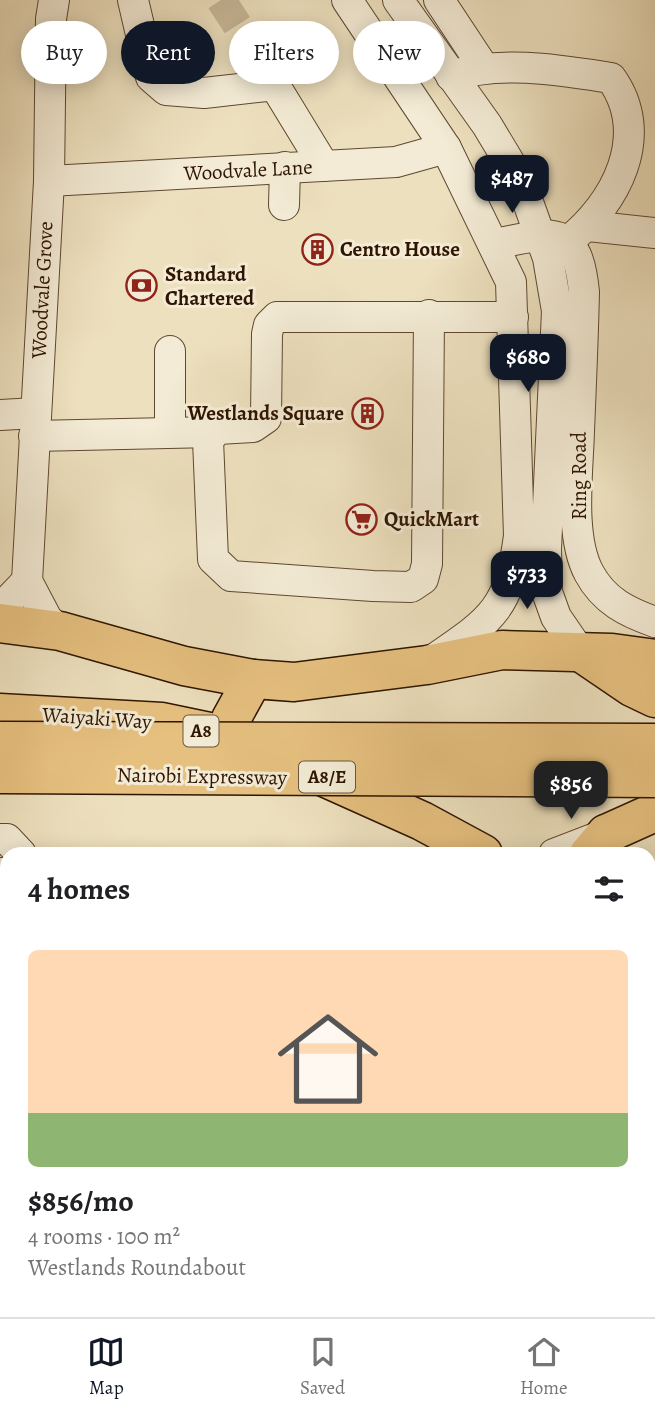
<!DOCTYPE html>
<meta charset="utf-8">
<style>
:root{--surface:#fff;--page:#f2f2f2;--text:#202124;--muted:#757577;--line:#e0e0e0;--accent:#111827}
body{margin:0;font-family:Alegreya,serif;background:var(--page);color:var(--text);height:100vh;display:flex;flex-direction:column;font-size:26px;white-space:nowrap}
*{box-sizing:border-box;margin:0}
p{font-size:23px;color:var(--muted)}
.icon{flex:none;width:38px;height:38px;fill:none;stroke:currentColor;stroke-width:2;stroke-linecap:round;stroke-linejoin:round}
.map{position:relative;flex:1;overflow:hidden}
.sheet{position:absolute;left:0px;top:847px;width:656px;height:471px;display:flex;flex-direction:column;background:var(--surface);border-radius:21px 21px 0 0;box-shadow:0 4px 18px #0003}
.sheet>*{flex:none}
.guide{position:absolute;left:21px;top:21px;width:614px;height:63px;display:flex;gap:14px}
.price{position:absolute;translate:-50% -60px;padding:0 16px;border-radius:14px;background:var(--accent);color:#fff;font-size:23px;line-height:46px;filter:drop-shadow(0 2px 4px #0008)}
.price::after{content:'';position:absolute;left:50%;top:42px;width:21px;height:16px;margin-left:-10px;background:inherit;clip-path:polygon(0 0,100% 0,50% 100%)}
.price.on{background:#222;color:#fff}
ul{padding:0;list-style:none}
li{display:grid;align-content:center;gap:14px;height:371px;padding:0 28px}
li+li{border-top:2px solid var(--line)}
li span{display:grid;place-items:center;height:217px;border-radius:10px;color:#555}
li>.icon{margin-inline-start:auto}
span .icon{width:126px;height:126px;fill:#fffc;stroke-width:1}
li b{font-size:30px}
h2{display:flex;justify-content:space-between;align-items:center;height:84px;padding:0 28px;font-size:30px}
.chip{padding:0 24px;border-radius:32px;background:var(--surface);box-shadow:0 4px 18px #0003;font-size:24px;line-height:63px}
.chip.on{background:var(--accent);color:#fff}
.tab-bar{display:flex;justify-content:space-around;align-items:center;height:98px;border-top:2px solid var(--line);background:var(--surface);font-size:19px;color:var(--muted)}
.tab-bar a{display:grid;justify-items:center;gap:4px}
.tab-bar .on{color:var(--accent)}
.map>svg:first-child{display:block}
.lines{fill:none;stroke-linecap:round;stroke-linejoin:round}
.minor-tunnel{stroke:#c7b798;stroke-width:30;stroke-dasharray:30 15;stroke-linecap:butt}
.minor-casing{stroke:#5e4830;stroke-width:32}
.major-casing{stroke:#2f1500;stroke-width:41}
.highway-casing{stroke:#2f1500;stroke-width:41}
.minor{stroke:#f3ebd5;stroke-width:30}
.major{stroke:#e6c07f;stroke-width:38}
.highway{stroke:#e6c07f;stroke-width:38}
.highway-bridge-casing{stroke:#2f1500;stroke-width:41;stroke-linecap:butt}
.highway-bridge{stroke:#e6c07f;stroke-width:38}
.labels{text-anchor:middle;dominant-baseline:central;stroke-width:6;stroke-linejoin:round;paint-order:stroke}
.shield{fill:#f3ebd5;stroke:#6a5540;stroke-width:2}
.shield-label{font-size:19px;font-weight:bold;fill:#2f1500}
.street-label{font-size:21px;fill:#2f1500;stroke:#f3ebd5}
.poi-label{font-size:21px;font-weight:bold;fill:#2f1500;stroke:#f3ebd5;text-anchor:start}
</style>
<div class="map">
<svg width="655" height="1317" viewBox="0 0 655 1317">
<rect width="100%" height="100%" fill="#ede0be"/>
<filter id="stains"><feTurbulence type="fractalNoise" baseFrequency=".00286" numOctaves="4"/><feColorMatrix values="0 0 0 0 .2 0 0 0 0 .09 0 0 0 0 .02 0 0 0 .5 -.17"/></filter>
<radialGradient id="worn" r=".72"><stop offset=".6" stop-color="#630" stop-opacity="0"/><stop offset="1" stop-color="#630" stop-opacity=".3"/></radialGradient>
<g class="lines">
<polyline class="minor-tunnel" points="221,0 249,43"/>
<defs>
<g id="minor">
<polyline points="54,0 51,19 49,181 27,581 47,619 60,631"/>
<polyline points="133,0 151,77 166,90 204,93 275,85"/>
<path d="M 347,0 L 446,148 L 511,282 L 519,536 C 509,610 491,620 433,660"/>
<polyline points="398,0 487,125 520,180 548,258 557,311 546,549 547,592 556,617 580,652"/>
<polyline points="439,0 484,68"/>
<polyline points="249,43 324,166"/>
<path d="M 451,76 C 502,60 559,70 611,78 C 652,135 616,204 567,242"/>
<polyline points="49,181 396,162 446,148"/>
<polyline points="284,205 285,167"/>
<polyline points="588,226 655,233"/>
<path d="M 494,244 C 549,234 577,219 584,292 C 583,338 581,384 579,431 C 578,471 569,536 589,573 C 604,601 627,612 655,622"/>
<polyline points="429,315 427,564 423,579 411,587 373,586 231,576 213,559 208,440 218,429 253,427 266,418 267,334 269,325 277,317 513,317"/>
<polyline points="170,351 170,432"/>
<polyline points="0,415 35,413"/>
<polyline points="34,436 213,432"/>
<polyline points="0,609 27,581"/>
<polyline points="0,839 7,839 21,854"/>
<polyline points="554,854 606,834"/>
<polyline points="0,873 7,873"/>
<polyline points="649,1170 655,1170"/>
<polyline points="125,1311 125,1317"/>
<polyline points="648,1311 655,1316"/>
<polyline points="552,1314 585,1311"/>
<polyline points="72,1317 72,1311"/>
<polyline points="395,1317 443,1311"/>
</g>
<g id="major">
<polyline points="589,854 606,834"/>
<polyline points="506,1311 506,1317"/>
<polyline points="552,1311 553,1317"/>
</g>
<g id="highway">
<polyline points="0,623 60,631 184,666 253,679 294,682 427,665 502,650 612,653 655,659"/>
<polyline points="582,653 632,687 655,698"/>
<polyline points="0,713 162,722 210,732"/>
<polyline points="226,736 231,719 253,679"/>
<polyline points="315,773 422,821 483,854"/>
<polyline points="606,834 655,812"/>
</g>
</defs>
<use href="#minor" class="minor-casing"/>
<use href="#major" class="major-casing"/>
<use href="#highway" class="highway-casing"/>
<use href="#minor" class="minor"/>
<use href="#major" class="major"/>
<use href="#highway" class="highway"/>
<defs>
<g id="highway-bridge">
<polyline points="0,741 655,743"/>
<polyline points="0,774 655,778"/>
</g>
</defs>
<use href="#highway-bridge" class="highway-bridge-casing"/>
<use href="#highway-bridge" class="highway-bridge"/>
</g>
<defs>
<symbol id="building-ring" viewBox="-11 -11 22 22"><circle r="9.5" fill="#f3ebd5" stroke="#8f2418" stroke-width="1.5"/><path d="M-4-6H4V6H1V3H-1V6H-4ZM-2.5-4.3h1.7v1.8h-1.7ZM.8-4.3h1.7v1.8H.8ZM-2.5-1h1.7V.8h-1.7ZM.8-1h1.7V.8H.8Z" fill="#8f2418"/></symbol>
<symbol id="bank-ring" viewBox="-11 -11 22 22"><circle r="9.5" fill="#f3ebd5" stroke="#8f2418" stroke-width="1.5"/><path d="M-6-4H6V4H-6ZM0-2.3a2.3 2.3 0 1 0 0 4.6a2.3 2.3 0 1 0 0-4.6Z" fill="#8f2418"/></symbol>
<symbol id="supermarket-ring" viewBox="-11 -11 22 22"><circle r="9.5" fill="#f3ebd5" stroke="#8f2418" stroke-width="1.5"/><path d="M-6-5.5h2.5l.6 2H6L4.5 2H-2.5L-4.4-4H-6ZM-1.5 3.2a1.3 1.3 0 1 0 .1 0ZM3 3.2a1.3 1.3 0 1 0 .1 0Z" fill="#8f2418"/></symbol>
</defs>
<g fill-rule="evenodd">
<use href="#building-ring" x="300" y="232" width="35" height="35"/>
<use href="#bank-ring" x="124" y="268" width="35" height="35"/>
<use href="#building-ring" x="350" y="396" width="35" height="35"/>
<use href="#supermarket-ring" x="344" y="502" width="35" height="35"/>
</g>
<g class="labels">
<g class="shield">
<rect x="183.5" y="715.5" width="35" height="31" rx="5"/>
<rect x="299" y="761.5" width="56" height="31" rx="5"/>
</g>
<g class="shield-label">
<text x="201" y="731">A8</text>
<text x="327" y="777">A8/E</text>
</g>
<g class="street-label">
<text transform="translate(248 170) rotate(-3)">Woodvale Lane</text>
<text transform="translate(42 290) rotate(-87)">Woodvale Grove</text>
<text transform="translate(579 476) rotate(-90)">Ring Road</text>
<text transform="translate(97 718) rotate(4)">Waiyaki Way</text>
<text transform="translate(202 776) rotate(1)">Nairobi Expressway</text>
</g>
<g class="poi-label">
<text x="340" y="249">Centro House</text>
<text x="165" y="274">Standard<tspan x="165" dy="24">Chartered</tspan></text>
<text x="344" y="413" text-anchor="end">Westlands Square</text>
<text x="384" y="519">QuickMart</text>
</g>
</g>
<rect width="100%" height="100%" filter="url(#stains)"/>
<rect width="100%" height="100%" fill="url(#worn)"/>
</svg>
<b class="price" style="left:512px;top:215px">$487</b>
<b class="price" style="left:528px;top:394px">$680</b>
<b class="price" style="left:527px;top:611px">$733</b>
<b class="price on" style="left:571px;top:821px">$856</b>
<div class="guide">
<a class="chip">Buy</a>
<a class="chip on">Rent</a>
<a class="chip">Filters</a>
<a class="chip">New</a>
</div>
<section class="sheet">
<h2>4 homes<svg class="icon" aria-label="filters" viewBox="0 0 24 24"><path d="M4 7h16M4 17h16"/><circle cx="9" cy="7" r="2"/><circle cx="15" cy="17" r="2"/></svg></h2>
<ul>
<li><span style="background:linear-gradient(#ffd9b3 75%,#8fb573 0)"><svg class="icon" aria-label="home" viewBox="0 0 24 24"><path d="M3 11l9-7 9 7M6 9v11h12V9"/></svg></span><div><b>$856/mo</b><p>4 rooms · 100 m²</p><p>Westlands Roundabout</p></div></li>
</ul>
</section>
</div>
<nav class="tab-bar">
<a class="on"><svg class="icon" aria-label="map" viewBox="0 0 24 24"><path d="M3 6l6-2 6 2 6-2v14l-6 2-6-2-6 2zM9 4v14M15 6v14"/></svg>Map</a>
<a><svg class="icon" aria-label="saved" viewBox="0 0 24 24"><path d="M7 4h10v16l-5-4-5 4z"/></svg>Saved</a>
<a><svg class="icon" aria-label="home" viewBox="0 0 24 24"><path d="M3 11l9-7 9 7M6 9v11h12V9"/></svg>Home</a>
</nav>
